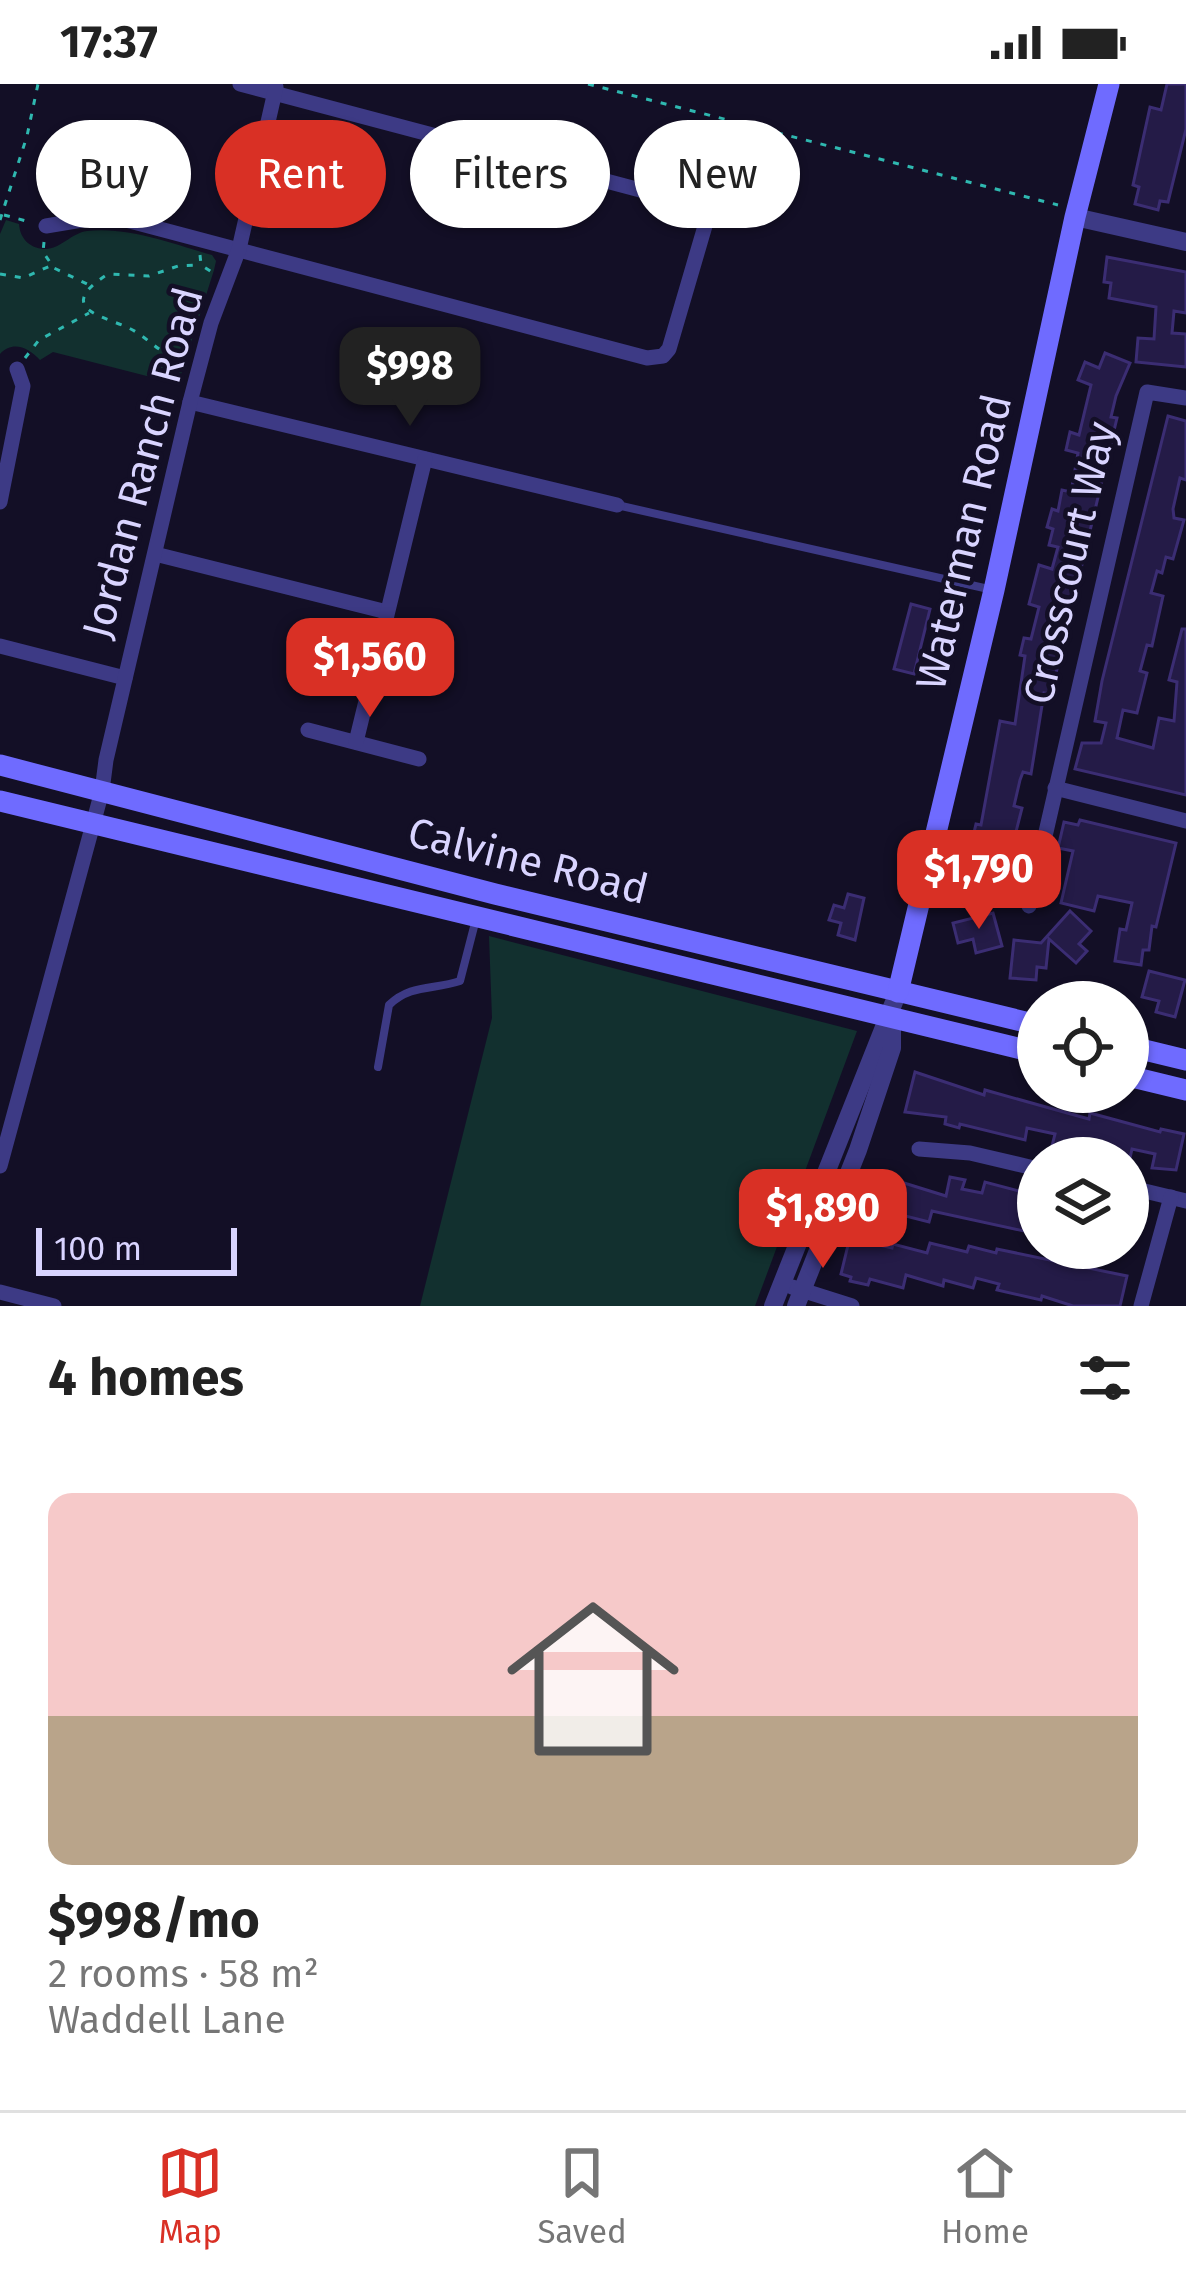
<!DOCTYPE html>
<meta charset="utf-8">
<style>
:root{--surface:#fff;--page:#f2f2f2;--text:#222;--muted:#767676;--line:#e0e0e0;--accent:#d93025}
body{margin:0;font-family:"Fira Sans",sans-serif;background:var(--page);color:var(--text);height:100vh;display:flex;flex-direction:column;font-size:45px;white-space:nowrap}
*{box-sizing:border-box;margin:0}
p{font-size:39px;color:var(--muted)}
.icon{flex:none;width:66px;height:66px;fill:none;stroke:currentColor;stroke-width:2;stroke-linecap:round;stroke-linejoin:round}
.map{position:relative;height:1222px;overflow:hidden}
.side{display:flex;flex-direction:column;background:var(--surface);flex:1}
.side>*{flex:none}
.top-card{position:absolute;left:36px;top:36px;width:1116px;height:108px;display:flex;gap:24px}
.controls{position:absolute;left:1017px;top:897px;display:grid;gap:24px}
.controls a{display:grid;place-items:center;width:132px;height:132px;border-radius:50%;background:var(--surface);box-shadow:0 3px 9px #0004;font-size:60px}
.scale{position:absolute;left:36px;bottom:30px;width:201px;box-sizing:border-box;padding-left:12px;border:6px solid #d9d4ff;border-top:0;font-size:33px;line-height:42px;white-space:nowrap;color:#d9d4ff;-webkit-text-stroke:9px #130f26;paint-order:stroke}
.price{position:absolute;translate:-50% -102px;padding:0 27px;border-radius:24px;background:var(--accent);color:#fff;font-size:39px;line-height:78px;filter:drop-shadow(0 3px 6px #0008)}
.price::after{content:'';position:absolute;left:50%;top:72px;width:36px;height:27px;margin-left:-18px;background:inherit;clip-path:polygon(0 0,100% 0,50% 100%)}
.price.current{background:#222;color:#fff}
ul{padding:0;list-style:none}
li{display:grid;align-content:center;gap:24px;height:636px;padding:0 48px}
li+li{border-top:3px solid var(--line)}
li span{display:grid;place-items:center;height:372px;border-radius:24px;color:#555}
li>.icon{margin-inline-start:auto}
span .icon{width:216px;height:216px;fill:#fffc;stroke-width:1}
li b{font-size:51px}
h2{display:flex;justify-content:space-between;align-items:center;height:144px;padding:0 48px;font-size:51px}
.tag{padding:0 42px;border-radius:54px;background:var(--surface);box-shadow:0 3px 9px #0004;font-size:42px;line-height:108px}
.tag.current{background:var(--accent);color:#fff}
.status{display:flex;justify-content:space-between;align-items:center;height:84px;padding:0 60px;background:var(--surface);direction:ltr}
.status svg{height:33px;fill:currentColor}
.dock{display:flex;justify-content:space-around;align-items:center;height:168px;border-top:3px solid var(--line);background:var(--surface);font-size:33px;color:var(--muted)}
.dock a{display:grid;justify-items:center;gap:6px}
.dock .current{color:var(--accent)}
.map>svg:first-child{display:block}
.green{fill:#12302f}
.building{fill:#241b47;stroke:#3b2d73;stroke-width:3}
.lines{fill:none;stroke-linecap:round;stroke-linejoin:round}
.path{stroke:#2fb8b0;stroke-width:3;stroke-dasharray:6 9;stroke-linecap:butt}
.service{stroke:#3d3a85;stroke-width:8}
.minor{stroke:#3d3a85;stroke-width:15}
.tertiary{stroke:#3d3a85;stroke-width:18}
.secondary{stroke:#6f6bff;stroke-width:21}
.labels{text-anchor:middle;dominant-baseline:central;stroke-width:9;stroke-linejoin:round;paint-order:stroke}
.street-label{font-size:42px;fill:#d9d4ff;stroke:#130f26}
</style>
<div class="status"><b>17:37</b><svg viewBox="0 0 49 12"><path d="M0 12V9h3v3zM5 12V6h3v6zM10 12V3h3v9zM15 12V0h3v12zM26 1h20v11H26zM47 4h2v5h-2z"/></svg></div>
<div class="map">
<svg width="1186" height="1222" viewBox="0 0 1186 1222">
<rect width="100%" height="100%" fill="#130f26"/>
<g class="green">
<path d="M 6,136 L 19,140 C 20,154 29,164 44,165 C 60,166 71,149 87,147 C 127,142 174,160 212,171 L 216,177 L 214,186 L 178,300 L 53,268 L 40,276 C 29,264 13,256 0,270 L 0,150 Z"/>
<polygon points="489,852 857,947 755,1222 420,1222 492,934"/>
</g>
<g class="building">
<polygon points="1167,0 1186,0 1186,45 1168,118 1160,117 1158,126 1135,120 1139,103 1133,101 1150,23 1161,26"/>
<polygon points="1107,173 1186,188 1186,229 1174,227 1172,249 1186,250 1186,283 1136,278 1138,254 1154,255 1156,223 1109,214 1111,199 1104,198"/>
<polygon points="1105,269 1130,279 1116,312 1111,333 1117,334 1051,610 1044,609 1031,690 1023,688 1020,696 1014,722 1022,724 1007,783 1000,781 995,805 986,803 991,819 957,812 965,778 979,781 984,759 972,757 976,740 981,741 1000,637 1015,640 1025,572 1020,571 1024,554 1031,555 1039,523 1029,520 1039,481 1052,485 1058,463 1049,461 1053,445 1047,443 1052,425 1058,427 1062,406 1071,408 1078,369 1066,366 1070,348 1079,351 1091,301 1078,296 1085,278 1099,284"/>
<polygon points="1168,332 1186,337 1186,396 1180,394 1173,425 1174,434 1184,436 1173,475 1166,473 1162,489 1157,487 1151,509 1163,512 1152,562 1147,561 1140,587 1147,589 1137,629 1123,626 1117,654 1153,664 1159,634 1174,637 1177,598 1169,596 1182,545 1186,545 1186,711 1075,685 1082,659 1101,659 1106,639 1095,637 1102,597"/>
<polygon points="911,520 930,525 914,590 894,585"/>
<polygon points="1080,736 1176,759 1156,843 1152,842 1149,866 1143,866 1141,881 1115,877 1120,845 1126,846 1132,819 1098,812 1094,827 1061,819 1073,767 1058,764 1064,738 1078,741"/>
<polygon points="848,810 864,814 855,856 838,851 841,839 829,836 834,821 844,824"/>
<polygon points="1070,827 1091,847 1079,860 1087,867 1076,879 1049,855 1046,884 1037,883 1036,896 1010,894 1014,856 1041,859"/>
<polygon points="993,829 1002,862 976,869 973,855 958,859 953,839"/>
<polygon points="1149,887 1185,896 1175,933 1156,928 1159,917 1142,913"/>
<polygon points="915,988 984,1011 985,1006 1089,1035 1090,1029 1160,1048 1161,1045 1184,1050 1176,1086 1152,1084 1155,1070 1132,1065 1130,1074 1095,1068 1095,1072 1052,1062 1055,1050 1027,1044 1025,1056 960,1040 959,1044 945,1040 946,1033 905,1028"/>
<polygon points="875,1090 946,1112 950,1093 965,1096 962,1105 982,1109 985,1098 1038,1112 1038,1150 932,1127 929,1138 894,1129 893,1136 864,1128"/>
<polygon points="861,1149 872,1151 870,1159 892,1164 893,1160 927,1169 930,1159 967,1168 969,1162 996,1169 997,1165 1127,1192 1120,1222 1073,1222 1042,1212 1041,1216 997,1206 999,1200 976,1194 973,1204 944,1196 943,1202 906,1191 903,1204 870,1195 868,1201 850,1197 851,1193 841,1190 850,1153 859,1156"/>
</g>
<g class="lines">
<g class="path">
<polyline points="588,0 1058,121"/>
<polyline points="4,131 30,138"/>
<polyline points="0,136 27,52 38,0"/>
<polyline points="44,158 43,168 54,184 89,201"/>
<polyline points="200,171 201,181 215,190"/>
<polyline points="0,190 23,194 50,182"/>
<polyline points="25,274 39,256 89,229"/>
<path d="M 187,276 C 156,268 159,263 136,248 C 114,233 48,228 108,190 L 149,192 L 178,182 L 201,181"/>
</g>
<g class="service">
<polyline points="617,421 993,506"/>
<path d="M 378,983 L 389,921 C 411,900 433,906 460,897 L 476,835"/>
</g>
<g class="minor">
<polyline points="46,142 106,132 126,136 647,274 663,272 669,265 705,142 702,128 693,120 240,0"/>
<polyline points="190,318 617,421"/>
<polyline points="0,418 23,302 17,285"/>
<polyline points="155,470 387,528"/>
<polyline points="0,562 125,594"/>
<polyline points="308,646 419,675"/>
<polyline points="356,658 425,375"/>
<polyline points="1055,704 1186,737"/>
<polyline points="1029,822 1147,308 1186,314"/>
<polyline points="919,1065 970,1069 1038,1085"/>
<polyline points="0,1082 102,707 106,676 190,318 211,239 239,165 276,3"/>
<polyline points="1128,1103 1186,1117"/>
<polyline points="792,1203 852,1222"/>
<polyline points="0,1208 54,1222"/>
<polyline points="1141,1222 1171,1113"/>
</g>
<g class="tertiary">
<polyline points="1075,133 1186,158"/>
<polyline points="773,1222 898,908"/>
<polyline points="796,1222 858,1066 892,964 892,938"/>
</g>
<g class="secondary">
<polyline points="0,681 495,810 1038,941"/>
<polyline points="0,717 1038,969"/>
<polyline points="898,908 994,506 1075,133 1109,0"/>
<polyline points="1128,962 1186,976"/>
<polyline points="1128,992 1186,1006"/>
</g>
</g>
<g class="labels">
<g class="street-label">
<text transform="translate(143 379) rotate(-75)">Jordan Ranch Road</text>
<text transform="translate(964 458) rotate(-77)">Waterman Road</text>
<text transform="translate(1070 479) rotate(-77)">Crosscourt Way</text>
<text transform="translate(528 777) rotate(14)">Calvine Road</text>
</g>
</g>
</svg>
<div class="controls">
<a><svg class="icon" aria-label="locate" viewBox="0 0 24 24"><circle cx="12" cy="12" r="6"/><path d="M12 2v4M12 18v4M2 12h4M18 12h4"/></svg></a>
<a><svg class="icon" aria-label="layers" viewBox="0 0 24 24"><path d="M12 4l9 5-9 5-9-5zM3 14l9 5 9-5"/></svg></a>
</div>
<div class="scale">100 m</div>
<b class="price current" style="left:410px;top:345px">$998</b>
<b class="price" style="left:370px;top:636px">$1,560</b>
<b class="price" style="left:979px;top:848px">$1,790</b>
<b class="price" style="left:823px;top:1187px">$1,890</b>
<div class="top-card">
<a class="tag">Buy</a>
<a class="tag current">Rent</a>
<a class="tag">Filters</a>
<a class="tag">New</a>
</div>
</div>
<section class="side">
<h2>4 homes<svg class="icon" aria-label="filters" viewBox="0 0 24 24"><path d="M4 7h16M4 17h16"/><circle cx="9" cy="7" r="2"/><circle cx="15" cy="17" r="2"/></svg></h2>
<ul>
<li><span style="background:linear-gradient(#f6c9c9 60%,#b9a48a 0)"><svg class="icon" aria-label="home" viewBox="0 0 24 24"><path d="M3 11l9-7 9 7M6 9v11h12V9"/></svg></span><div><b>$998/mo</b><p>2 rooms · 58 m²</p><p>Waddell Lane</p></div></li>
</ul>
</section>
<nav class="dock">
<a class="current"><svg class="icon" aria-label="map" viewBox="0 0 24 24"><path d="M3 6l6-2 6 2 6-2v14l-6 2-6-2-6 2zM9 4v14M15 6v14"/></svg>Map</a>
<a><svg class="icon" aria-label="saved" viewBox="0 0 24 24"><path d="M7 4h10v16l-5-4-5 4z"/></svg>Saved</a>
<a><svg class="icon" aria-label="home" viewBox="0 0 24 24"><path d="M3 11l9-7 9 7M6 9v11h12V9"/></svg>Home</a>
</nav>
